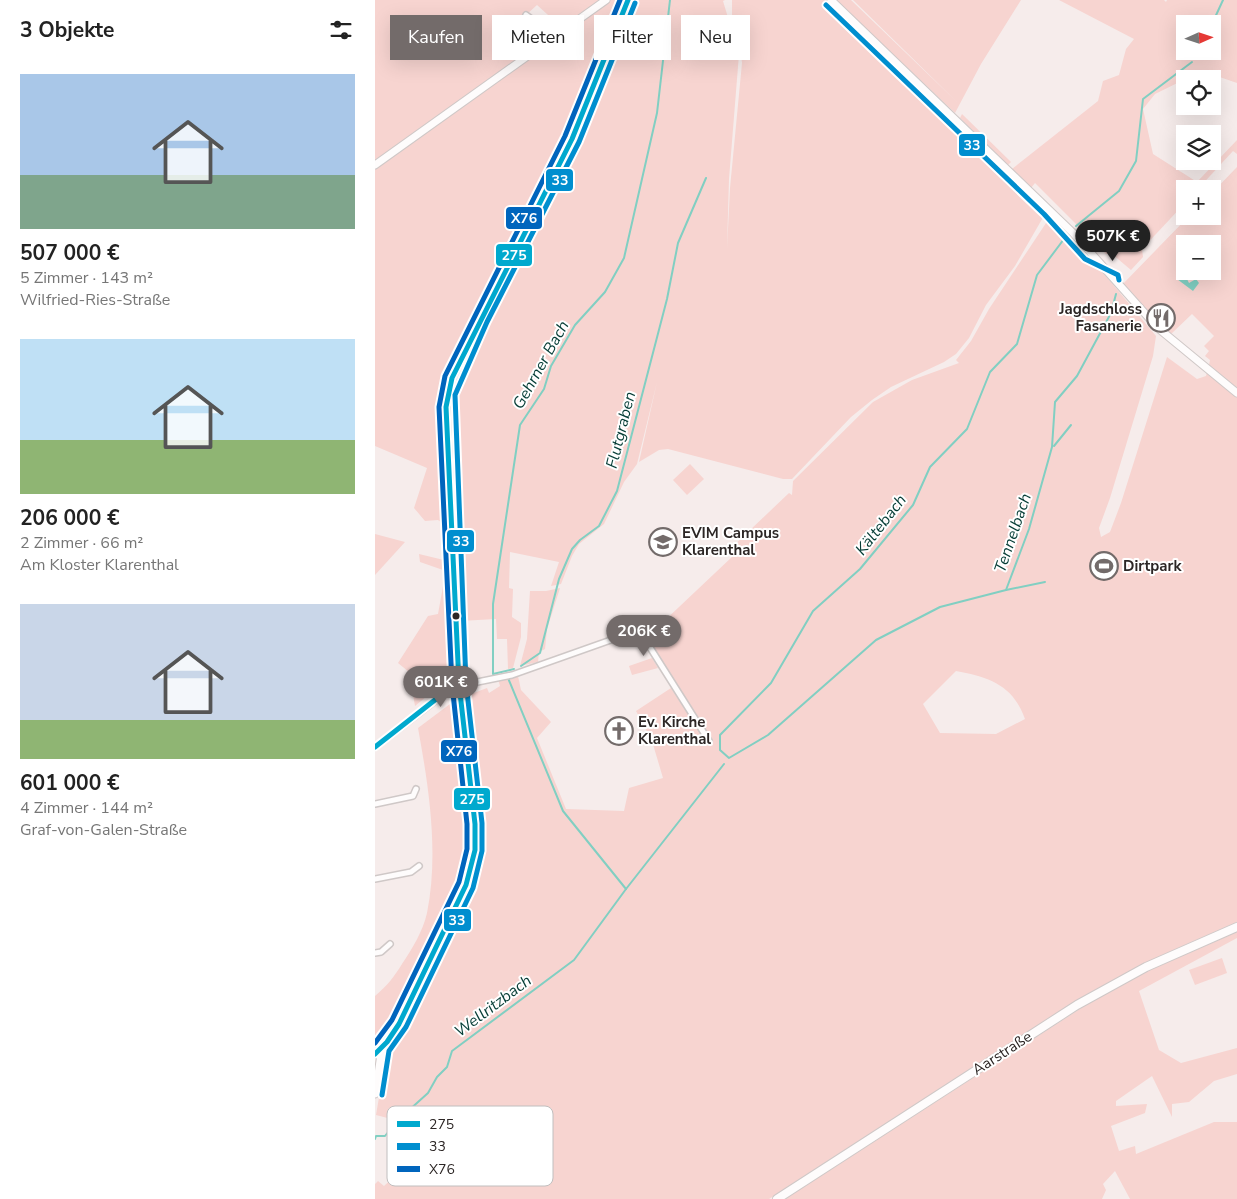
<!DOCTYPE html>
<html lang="de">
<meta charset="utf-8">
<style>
:root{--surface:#fff;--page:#f2f2f2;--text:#222;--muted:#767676;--accent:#736b6a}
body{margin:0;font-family:"Nunito Sans",sans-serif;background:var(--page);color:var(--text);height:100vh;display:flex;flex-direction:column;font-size:19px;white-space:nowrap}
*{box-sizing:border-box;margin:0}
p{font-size:16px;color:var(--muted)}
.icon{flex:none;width:28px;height:28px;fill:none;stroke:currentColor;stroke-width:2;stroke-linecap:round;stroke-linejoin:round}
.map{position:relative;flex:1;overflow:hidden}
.sheet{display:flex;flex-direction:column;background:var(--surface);width:375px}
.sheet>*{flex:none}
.hud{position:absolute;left:15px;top:15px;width:475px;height:45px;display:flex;gap:10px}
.needle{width:32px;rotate:87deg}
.fabs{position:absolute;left:801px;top:15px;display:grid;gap:10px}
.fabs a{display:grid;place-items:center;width:45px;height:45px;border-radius:0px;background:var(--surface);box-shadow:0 5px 20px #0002;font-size:25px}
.price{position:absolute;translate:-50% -42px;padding:0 11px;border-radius:18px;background:var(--accent);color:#fff;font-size:16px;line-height:32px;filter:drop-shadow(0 1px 2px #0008)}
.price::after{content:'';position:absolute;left:50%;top:30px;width:15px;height:11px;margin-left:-8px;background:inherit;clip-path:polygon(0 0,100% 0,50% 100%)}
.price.active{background:#222;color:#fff}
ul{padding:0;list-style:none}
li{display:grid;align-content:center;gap:10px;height:265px;padding:0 20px}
li span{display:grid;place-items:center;height:155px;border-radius:0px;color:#555}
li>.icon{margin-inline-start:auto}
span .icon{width:90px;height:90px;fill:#fffc;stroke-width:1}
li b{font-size:21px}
h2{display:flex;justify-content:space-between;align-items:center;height:60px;padding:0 20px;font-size:21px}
.tag{padding:0 18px;border-radius:0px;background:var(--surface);box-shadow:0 5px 20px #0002;font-size:18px;line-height:45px}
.tag.active{background:var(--accent);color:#fff}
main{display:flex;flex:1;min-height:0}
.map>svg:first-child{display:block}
.green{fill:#f7d4d0;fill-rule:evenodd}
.water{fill:#81cfc2}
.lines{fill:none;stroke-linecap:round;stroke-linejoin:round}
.stream{stroke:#81cfc2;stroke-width:2}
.street-casing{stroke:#cfc8c7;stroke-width:8}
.secondary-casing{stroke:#cfc8c7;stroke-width:9}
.primary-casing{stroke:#cfc8c7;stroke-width:10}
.street{stroke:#fefcfc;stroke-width:5}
.secondary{stroke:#fefcfc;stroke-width:7}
.primary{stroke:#fefcfc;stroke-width:8}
.bus-1-casing{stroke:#fff;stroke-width:9}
.bus-2-casing{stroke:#fff;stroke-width:9}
.bus-3-casing{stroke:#fff;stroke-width:9}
.bus-1{stroke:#00a9ce;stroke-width:5}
.bus-2{stroke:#008ecf;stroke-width:5}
.bus-3{stroke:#0065bd;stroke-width:5}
.bus-dot{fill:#2c2625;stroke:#fff;stroke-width:2}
.labels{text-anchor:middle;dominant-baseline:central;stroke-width:4;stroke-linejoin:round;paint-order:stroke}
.poi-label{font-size:15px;font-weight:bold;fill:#2c2625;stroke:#fff;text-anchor:start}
.street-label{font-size:15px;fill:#2c2625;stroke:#fff}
.water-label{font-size:16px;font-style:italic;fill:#063d36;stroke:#fff}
.key{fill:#fff;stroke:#c0bebe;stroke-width:1}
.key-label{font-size:14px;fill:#2c2625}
.line-badge{stroke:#fff;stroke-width:2}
.badge-label{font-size:14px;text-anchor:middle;font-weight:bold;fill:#fff}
</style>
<main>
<section class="sheet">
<h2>3 Objekte<svg class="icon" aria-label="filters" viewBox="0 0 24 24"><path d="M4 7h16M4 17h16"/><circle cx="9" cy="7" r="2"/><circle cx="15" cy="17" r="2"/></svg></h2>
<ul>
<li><span style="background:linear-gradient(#a9c7e8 65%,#7fa58c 0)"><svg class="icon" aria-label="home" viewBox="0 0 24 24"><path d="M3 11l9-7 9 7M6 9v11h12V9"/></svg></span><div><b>507 000 €</b><p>5 Zimmer · 143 m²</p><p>Wilfried-Ries-Straße</p></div></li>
<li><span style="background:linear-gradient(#bfe0f5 65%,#8fb573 0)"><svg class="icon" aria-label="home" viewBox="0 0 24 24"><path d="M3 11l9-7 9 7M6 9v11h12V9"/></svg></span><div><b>206 000 €</b><p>2 Zimmer · 66 m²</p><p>Am Kloster Klarenthal</p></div></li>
<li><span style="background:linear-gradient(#c9d6e8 75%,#8fb573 0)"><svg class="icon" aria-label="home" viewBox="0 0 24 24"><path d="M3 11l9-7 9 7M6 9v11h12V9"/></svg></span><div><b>601 000 €</b><p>4 Zimmer · 144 m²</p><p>Graf-von-Galen-Straße</p></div></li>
</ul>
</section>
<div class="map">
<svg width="862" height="1199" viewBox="0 0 862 1199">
<rect width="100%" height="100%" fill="#f6eceb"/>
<g class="green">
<path d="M 0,0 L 248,0 C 227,56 207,112 181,166 C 145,239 99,309 71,387 L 69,400 L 72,527 L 63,520 L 50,521 L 39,508 L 52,468 L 0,446 ZM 162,5 L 183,24 L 175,31 L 151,15 Z"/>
<polygon points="259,0 350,0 348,1 364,54 354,179 352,249 355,188 367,63 364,38 357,15 357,0 450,0 670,209 670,214 640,266 611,305 594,338 581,354 569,362 516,387 497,400 476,417 417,479 408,479 293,449 284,450 264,462 282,382 262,464 249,482 229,524 204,544 197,556 186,584 176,586 184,562 135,552 134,588 138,589 137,617 146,623 146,637 138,668 133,669 132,639 122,639 121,619 85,621 78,394 82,379 100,341 196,156"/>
<polygon points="461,0 476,0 583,103 478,0 646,0 606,64 580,113"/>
<path d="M 684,0 L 789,0 L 791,2 L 792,0 L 862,0 L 862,83 L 827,71 L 780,94 L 768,109 L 778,154 L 822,182 L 862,140 L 862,154 L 858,151 L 823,189 L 810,189 L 810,203 L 767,249 L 768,257 L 756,270 L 737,254 L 731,254 L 660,183 L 656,188 L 637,169 L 723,101 L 728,81 L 744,75 L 751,49 L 759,39 ZM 810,24 L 838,24 L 838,51 L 810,51 Z"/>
<polygon points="587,114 636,162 633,165 585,118"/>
<path d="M 862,167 L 862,388 L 834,365 L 835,360 L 830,356 L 834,351 L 829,346 L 839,336 L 817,314 L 796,334 L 747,285 L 814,216 L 838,216 L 838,192 ZM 810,244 L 838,244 L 838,271 L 810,271 Z"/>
<path d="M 675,217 L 720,263 L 781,336 L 778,356 L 735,498 L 724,528 L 726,537 L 735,532 L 746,503 L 792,357 L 822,379 L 831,376 L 832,372 L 862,396 L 862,922 L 787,955 L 718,991 L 394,1199 L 0,1199 L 0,1184 L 3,1181 L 9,1186 L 60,1138 L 35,1112 L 24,1121 L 1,1115 L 9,1068 L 102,870 L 106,843 L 91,696 L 112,688 L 114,693 L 125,686 L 123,679 L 143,676 L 146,690 L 176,722 L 162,738 L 191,809 L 249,811 L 254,788 L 288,778 L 277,741 L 261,711 L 296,688 L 333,743 L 268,632 L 281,619 L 286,624 L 358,556 L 354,550 L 414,493 L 417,495 L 418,481 L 498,402 L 537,380 L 584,363 L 581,360 L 596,341 L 614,309 ZM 581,671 C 614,677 638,685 650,719 L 621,734 L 565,733 L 548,704 Z"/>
<polygon points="315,464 329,479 312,495 298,480"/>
<polygon points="0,534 30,542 0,575"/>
<polygon points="44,554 73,561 78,668 75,677 40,706 34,672 23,663 53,616 63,614 69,581 68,570 45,562"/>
<polygon points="185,588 172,629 170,649 164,652 163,662 145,666 152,639 155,591 171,591"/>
<polygon points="277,658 283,668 257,675 254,666"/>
<path d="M 75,704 L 81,705 L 96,816 L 95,850 L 89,877 L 20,1024 L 0,1048 L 0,996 C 12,986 19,977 27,964 C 37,949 48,931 52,913 C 64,853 54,788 43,728 Z"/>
<polygon points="862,932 862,938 764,991 784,1050 806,1063 862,1048 862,1074 839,1081 814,1102 797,1104 797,1117 777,1076 741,1101 741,1106 772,1104 770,1113 736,1126 744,1151 760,1146 761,1154 839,1122 862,1122 862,1199 755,1199 740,1171 728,1184 731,1190 727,1199 410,1199 728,994 766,974"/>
<polygon points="847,958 852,973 820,985 814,970"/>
</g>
<polygon class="water" points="810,263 810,271 819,271 812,279 814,283 821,279 824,283 818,291 802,279"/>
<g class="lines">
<g class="stream">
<polyline points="837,24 848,0"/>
<polyline points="823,53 824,51"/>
<polyline points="701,226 744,191 761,161 768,99 817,62"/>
<polyline points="692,235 662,275 642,344 615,372 592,429 555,467 538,505 485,569 438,611 396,683 345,735 345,750 354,758 393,735 501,640 565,607 631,590 654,529 677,447 680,402 702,376 736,313 741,294"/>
<polyline points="679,446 696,425"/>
<polyline points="631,590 670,582"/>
<polyline points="146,666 165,653 184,579 197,549 205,540 224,526 242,491 292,299 303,243 331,178"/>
<polyline points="139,669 118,674 118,604 145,425 169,389 176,366 200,325 230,292 249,258 282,113 295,0"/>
<polyline points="133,678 188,811 251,889"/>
<polyline points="0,1139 1,1136 10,1136 22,1121 53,1093 62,1077 72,1067 77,1051 199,960 251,889 349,764"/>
</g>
<defs>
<g id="street">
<polyline points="151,15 180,36"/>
<polyline points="0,747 78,687 137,675 264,630 334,741"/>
<polyline points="0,804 38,796 41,789"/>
<polyline points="0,879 36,872 44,866"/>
<polyline points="0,953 6,952 15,944"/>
</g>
<g id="secondary">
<polyline points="456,0 698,233 783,328 862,393"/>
<polyline points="0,165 231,0"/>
<polyline points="0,1054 12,1042 24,1024 91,885 100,850 100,824 84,684 71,407 77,378 105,319 197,139 253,0"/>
<polyline points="0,1094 7,1048"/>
</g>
<polyline id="primary" points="402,1199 702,1005 771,967 862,927"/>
</defs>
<use href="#street" class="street-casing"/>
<use href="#secondary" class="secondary-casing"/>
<use href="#primary" class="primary-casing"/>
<use href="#street" class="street"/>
<use href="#secondary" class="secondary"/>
<use href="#primary" class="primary"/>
<defs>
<g id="bus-1">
<polyline points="0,747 65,696 84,684"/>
<polyline points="0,1054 12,1042 24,1024 91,885 100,850 100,824 84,684 71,407 77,378 197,139 253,0"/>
</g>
<g id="bus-2">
<polyline points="451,5 669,214 710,259 743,275 744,280"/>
<polyline points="7,1095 14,1051 31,1027 98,888 107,851 107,823 91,683 80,395 112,322 204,142 260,3"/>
</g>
<polyline id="bus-3" points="0,1043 17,1020 84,882 92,849 92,824 77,684 64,407 70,376 190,136 245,0"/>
</defs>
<use href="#bus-1" class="bus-1-casing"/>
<use href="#bus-2" class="bus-2-casing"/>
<use href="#bus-3" class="bus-3-casing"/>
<use href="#bus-1" class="bus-1"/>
<use href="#bus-2" class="bus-2"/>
<use href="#bus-3" class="bus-3"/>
</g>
<defs>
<symbol id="restaurant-ring" viewBox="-11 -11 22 22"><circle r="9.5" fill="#fff" stroke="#736b6a" stroke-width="1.5"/><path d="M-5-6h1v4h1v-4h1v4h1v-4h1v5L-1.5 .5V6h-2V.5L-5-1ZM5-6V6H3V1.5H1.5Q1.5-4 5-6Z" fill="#736b6a"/></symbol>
<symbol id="school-ring" viewBox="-11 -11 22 22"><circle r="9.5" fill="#fff" stroke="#736b6a" stroke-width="1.5"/><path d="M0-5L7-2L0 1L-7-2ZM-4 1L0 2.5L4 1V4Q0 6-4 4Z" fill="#736b6a"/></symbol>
<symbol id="stadium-ring" viewBox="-11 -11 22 22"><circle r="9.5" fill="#fff" stroke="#736b6a" stroke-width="1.5"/><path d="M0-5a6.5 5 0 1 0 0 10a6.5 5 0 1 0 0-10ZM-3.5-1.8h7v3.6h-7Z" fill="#736b6a"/></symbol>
<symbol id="church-ring" viewBox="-11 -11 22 22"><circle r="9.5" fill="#fff" stroke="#736b6a" stroke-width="1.5"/><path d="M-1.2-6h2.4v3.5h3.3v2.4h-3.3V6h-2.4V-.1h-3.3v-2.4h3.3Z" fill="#736b6a"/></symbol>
</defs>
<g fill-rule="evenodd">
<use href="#restaurant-ring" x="770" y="302" width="32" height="32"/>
<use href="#school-ring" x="272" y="526" width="32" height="32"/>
<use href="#stadium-ring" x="713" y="550" width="32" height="32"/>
<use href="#church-ring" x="228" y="715" width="32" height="32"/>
</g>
<circle class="bus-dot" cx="81" cy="616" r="4.5"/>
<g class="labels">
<g class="poi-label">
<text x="767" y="309" text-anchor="end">Jagdschloss<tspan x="767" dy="17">Fasanerie</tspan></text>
<text x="307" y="533">EVIM Campus<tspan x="307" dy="17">Klarenthal</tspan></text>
<text x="748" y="566">Dirtpark</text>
<text x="263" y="722">Ev. Kirche<tspan x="263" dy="17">Klarenthal</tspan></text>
</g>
<g class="street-label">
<text transform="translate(627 1053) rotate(-33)">Aarstraße</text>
</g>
<g class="water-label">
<text transform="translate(166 365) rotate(-61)">Gehrner Bach</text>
<text transform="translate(246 430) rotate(-76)">Flutgraben</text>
<text transform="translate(506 525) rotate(-52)">Kältebach</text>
<text transform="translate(638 533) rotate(-71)">Tennelbach</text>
<text transform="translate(118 1006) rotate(-37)">Wellritzbach</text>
</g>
</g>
<rect x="12" y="1106" width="166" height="80" rx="8" class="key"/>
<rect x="22" y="1121" width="23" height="6" fill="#00a9ce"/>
<rect x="22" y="1143" width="23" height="7" fill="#008ecf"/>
<rect x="22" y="1166" width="23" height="6" fill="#0065bd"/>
<g class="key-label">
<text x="54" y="1129">275</text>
<text x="54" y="1151">33</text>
<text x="54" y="1174">X76</text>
</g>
<g class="line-badge">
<rect x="583" y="133" width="28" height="24" rx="5" fill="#008ecf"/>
<rect x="170" y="168" width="29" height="24" rx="5" fill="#008ecf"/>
<rect x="130" y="206" width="38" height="24" rx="5" fill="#0065bd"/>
<rect x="120" y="243" width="38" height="24" rx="5" fill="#00a9ce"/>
<rect x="71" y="529" width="29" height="24" rx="5" fill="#008ecf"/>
<rect x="65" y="739" width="38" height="24" rx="5" fill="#0065bd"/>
<rect x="78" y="787" width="38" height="24" rx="5" fill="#00a9ce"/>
<rect x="68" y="908" width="29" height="24" rx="5" fill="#008ecf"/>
</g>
<g class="badge-label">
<text x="597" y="150">33</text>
<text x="185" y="185">33</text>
<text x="149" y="223">X76</text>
<text x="139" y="260">275</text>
<text x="86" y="546">33</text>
<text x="84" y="756">X76</text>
<text x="97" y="804">275</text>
<text x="82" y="925">33</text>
</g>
</svg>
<div class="fabs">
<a><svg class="needle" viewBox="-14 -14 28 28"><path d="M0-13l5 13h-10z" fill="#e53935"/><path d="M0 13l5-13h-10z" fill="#767676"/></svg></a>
<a><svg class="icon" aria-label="locate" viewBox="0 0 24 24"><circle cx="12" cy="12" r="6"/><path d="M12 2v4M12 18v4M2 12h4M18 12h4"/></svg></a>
<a><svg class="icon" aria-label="layers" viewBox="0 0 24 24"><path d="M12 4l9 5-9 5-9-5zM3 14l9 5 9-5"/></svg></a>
<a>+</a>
<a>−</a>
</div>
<b class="price active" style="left:738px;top:262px">507K €</b>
<b class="price" style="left:269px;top:657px">206K €</b>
<b class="price" style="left:66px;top:708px">601K €</b>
<div class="hud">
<a class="tag active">Kaufen</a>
<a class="tag">Mieten</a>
<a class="tag">Filter</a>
<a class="tag">Neu</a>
</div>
</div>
</main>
